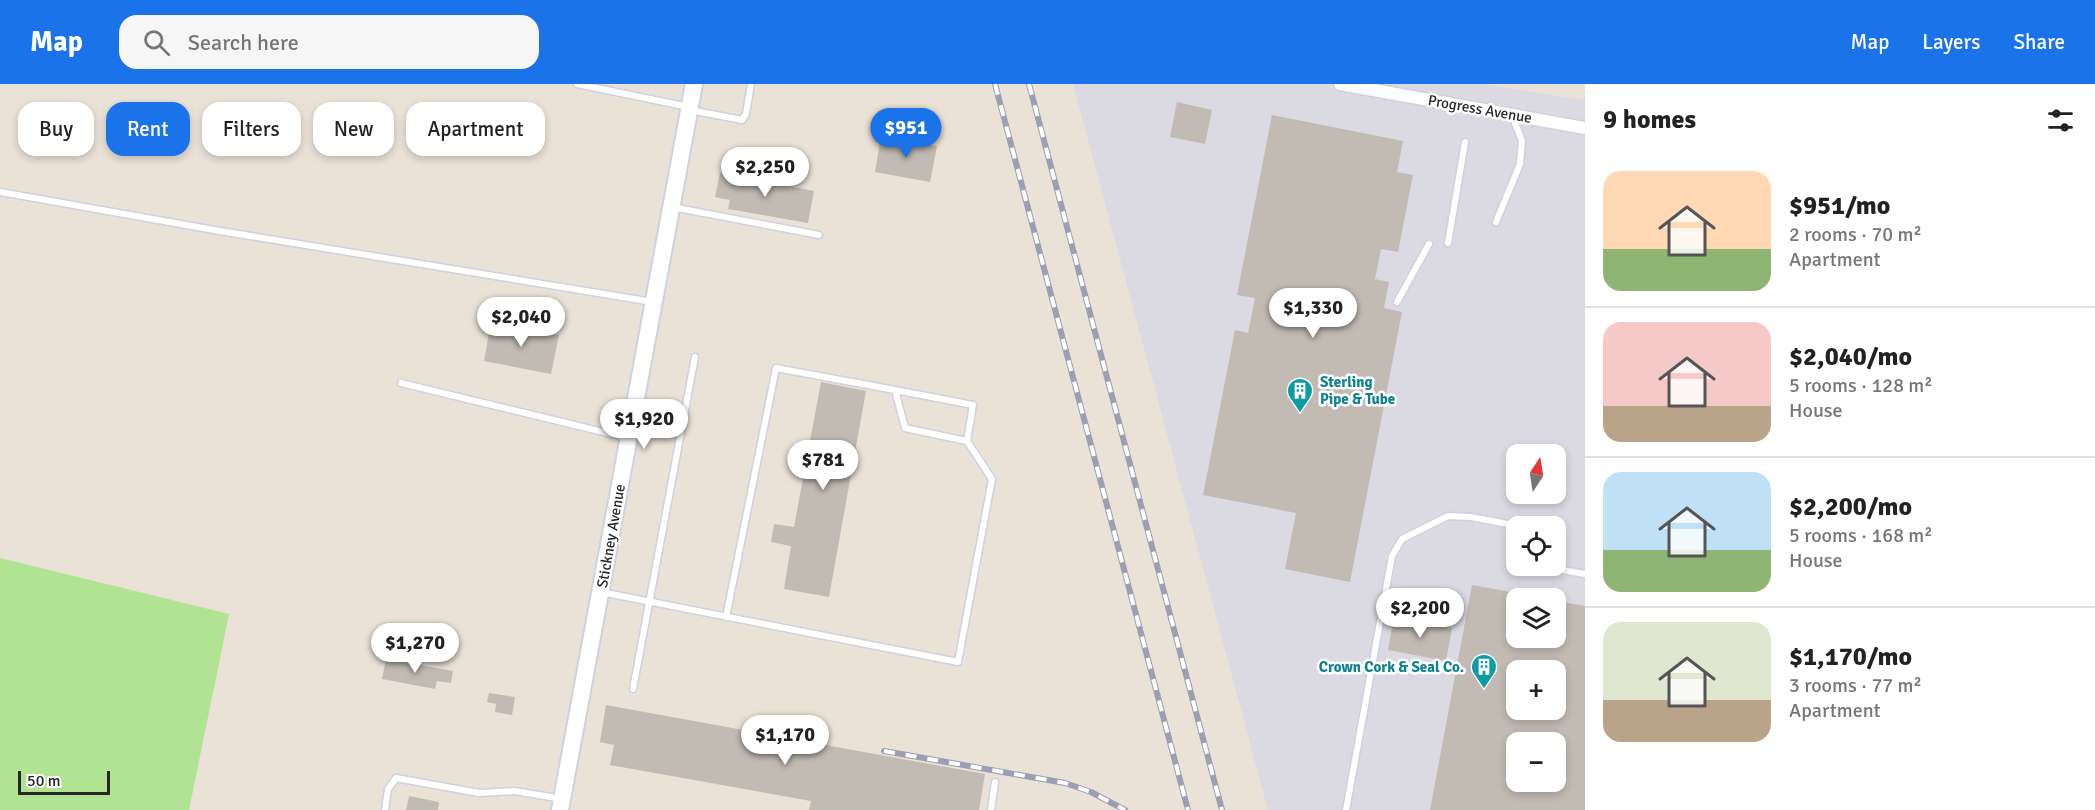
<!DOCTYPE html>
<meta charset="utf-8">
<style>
:root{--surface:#fff;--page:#f6f6f6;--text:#222;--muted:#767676;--line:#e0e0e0;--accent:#1a73e8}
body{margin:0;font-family:Signika,sans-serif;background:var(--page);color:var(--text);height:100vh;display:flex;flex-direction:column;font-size:22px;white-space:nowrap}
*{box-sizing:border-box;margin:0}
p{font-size:20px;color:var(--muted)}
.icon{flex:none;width:33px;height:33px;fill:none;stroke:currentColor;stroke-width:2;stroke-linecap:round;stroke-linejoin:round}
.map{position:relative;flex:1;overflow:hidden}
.details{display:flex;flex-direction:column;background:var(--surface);width:510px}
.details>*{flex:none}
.hud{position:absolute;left:18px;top:18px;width:570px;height:54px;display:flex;gap:12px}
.needle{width:39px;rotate:12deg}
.tools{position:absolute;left:1506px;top:360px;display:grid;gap:12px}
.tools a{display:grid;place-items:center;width:60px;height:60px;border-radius:12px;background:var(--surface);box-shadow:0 3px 9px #0003;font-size:30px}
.scale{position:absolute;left:18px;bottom:15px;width:92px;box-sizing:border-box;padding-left:6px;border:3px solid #272727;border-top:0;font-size:16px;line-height:21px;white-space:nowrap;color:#272727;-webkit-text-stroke:4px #fff;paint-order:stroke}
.price{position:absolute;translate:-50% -51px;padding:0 14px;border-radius:21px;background:#fff;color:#222;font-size:20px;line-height:39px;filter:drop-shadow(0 2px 3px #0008)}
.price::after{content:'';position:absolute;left:50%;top:36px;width:18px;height:14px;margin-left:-9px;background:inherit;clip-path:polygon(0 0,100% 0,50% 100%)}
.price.active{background:var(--accent);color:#fff}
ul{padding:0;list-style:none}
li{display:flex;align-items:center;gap:18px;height:150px;padding:0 18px}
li+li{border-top:2px solid var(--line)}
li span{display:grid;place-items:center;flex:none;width:168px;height:120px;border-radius:18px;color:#555}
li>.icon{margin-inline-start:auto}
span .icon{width:72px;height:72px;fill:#fffc;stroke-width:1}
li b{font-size:26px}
h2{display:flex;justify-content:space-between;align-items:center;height:72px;padding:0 18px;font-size:26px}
.tag{padding:0 21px;border-radius:18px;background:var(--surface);box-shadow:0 3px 9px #0003;font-size:21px;line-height:54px}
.tag.active{background:var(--accent);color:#fff}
header{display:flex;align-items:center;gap:36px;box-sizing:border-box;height:84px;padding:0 30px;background:var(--accent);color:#fff}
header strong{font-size:28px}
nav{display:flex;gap:33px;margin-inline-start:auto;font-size:21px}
.search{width:420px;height:54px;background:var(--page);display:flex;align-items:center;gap:15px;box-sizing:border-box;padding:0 21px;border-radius:18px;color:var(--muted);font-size:22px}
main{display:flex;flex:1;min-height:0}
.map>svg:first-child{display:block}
.industrial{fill:#dbd9e2;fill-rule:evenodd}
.green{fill:#b0e392}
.building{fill:#c2bbb4;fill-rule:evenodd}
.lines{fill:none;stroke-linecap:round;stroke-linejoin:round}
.lane-casing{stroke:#cdd1e1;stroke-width:9}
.street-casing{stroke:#cdd1e1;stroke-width:15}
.secondary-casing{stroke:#cdd1e1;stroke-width:20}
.lane{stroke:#fff;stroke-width:6}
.street{stroke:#fff;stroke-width:12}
.secondary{stroke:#fff;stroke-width:16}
.rail-casing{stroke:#9b9fb2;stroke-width:6}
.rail{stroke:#fff;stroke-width:4;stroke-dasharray:11;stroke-linecap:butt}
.labels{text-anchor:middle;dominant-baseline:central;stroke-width:5;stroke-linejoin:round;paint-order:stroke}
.street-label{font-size:15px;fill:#272727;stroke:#fff}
.culture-label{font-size:15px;font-weight:bold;fill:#0d838f;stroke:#fff;text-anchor:start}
</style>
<header>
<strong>Map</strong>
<div class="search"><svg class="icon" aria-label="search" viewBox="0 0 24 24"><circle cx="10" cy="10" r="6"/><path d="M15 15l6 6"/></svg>Search here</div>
<nav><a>Map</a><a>Layers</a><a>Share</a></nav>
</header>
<main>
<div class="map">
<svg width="1585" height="726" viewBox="0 0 1585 726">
<rect width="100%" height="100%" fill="#eae1d7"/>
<path class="industrial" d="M 1073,0 L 1484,0 L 1583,16 L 1585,10 L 1585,726 L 1268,726 ZM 1516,370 L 1556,370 L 1556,410 L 1516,410 ZM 1516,442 L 1556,442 L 1556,482 L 1516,482 ZM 1516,514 L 1556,514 L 1556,554 L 1516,554 ZM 1516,586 L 1556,586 L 1556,626 L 1516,626 ZM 1516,658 L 1556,658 L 1556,698 L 1516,698 Z"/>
<polygon class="green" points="0,474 229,530 189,726 0,726"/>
<g class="building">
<polygon points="1177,18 1212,26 1205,60 1170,53"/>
<polygon points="1272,31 1403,57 1397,88 1413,91 1398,168 1381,165 1375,195 1389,198 1384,224 1402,228 1350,498 1285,485 1296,429 1203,411 1235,246 1248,249 1255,214 1237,211"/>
<polygon points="881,52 937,62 930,98 875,88"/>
<polygon points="720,89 814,107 808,139 728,125 730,116 715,113"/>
<polygon points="491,238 559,251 551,290 484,277"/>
<polygon points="821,298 866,307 829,513 784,505 791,462 771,458 774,440 794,443"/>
<path d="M 1472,501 L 1538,513 L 1516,514 L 1516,554 L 1556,554 L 1556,517 L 1585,522 L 1585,726 L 1430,726 ZM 1516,586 L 1556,586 L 1556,626 L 1516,626 ZM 1516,658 L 1556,658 L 1556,698 L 1516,698 Z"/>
<polygon points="1394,533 1452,544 1446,577 1388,566"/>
<polygon points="386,575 453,587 451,599 437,597 435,605 382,595"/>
<polygon points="489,609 515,613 512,631 495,628 496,620 487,618"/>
<polygon points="606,621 985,690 979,726 809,726 811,717 610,681 614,661 600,658"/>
<polygon points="409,712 439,718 438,726 406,726"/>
</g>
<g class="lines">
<defs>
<g id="lane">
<polyline points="577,0 689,23"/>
<polyline points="690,26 742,36 746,30 751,0"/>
<polyline points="0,108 220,147 653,218"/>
<polyline points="672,123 819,151"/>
<polyline points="1496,138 1520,80 1522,57 1512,31"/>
<polyline points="1448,159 1465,58"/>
<polyline points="1397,218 1429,160"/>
<polyline points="401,299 628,354"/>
<polyline points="895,306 973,321 967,357"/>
<polyline points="1540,482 1585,490"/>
<polyline points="601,508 958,578 992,395 967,357 905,344 895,306 776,284 726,533"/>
<polyline points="633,605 695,273"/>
<polyline points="385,726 388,705 396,694 479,709 515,707 562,715"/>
<polyline points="991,726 995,698"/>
<polyline points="1346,726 1392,472 1402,455 1448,432 1471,433 1513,441 1516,447"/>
</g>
<polyline id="street" points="1340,0 1585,44"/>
<polyline id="secondary" points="560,726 694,0"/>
</defs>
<use href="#lane" class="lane-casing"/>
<use href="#street" class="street-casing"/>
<use href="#secondary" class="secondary-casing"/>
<use href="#lane" class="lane"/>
<use href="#street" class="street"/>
<use href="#secondary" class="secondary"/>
<defs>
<g id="rail">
<polyline points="995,0 1188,726"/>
<polyline points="1029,0 1222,726"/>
<polyline points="884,667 1065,699 1091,708 1125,726"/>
</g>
</defs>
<use href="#rail" class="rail-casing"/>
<use href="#rail" class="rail"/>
</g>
<defs>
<symbol id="building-pin" viewBox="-11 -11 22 30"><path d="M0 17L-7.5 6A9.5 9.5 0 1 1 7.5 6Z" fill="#0f9aa8" stroke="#fff"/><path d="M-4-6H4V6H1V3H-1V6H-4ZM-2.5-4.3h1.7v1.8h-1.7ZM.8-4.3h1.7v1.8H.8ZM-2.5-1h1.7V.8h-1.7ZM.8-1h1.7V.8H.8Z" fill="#fff"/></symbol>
</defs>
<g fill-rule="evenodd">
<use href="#building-pin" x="1285" y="292" width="30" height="40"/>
<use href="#building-pin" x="1469" y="568" width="30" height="40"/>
</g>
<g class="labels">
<g class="street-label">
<text transform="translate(1480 25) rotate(10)">Progress Avenue</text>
<text transform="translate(611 452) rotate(-80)">Stickney Avenue</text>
</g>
<g class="culture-label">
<text x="1320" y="298">Sterling<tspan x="1320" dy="17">Pipe &amp; Tube</tspan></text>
<text x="1464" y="583" text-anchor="end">Crown Cork &amp; Seal Co.</text>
</g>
</g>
</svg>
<div class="tools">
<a><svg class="needle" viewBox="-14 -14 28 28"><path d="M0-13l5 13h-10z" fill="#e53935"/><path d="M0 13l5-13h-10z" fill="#767676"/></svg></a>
<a><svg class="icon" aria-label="locate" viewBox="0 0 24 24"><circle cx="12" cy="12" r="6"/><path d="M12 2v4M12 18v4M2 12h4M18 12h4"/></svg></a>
<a><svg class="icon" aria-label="layers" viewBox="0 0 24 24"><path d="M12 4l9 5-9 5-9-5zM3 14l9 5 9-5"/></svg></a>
<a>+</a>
<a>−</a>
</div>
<div class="scale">50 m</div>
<b class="price active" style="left:906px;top:75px">$951</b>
<b class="price" style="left:765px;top:114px">$2,250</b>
<b class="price" style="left:1313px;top:255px">$1,330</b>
<b class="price" style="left:521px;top:264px">$2,040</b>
<b class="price" style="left:644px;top:366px">$1,920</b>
<b class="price" style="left:823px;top:407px">$781</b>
<b class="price" style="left:1420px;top:555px">$2,200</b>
<b class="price" style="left:415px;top:590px">$1,270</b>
<b class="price" style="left:785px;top:682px">$1,170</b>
<div class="hud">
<a class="tag">Buy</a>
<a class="tag active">Rent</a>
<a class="tag">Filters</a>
<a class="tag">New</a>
<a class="tag">Apartment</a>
</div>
</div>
<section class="details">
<h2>9 homes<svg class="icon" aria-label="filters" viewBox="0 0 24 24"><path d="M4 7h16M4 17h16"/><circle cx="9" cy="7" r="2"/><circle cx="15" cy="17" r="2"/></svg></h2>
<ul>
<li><span style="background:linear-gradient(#ffd9b3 65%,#8fb573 0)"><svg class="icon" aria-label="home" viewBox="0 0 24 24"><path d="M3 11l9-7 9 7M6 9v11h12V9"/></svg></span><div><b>$951/mo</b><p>2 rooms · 70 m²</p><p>Apartment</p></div></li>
<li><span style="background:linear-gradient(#f6c9c9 70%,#b9a48a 0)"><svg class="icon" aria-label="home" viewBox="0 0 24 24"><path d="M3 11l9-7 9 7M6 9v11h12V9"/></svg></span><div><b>$2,040/mo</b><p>5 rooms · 128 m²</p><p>House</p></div></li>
<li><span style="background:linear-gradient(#bfe0f5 65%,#8fb573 0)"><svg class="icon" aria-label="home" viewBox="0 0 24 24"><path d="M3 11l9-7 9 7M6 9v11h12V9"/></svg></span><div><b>$2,200/mo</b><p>5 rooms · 168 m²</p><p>House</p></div></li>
<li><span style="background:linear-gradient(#dfe7d0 65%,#b9a48a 0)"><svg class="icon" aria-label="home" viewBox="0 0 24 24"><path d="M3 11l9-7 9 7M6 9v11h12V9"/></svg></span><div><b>$1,170/mo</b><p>3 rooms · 77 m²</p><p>Apartment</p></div></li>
</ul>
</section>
</main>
